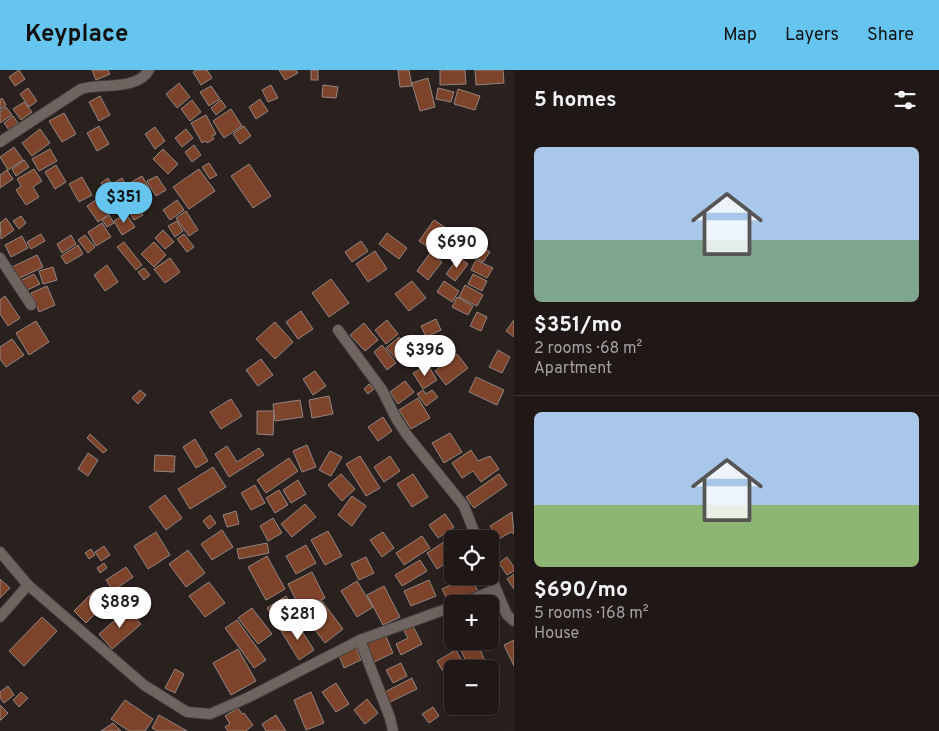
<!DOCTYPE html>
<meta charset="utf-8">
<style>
:root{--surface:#201816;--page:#28211f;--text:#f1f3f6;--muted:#a2a0a1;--line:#3d3735;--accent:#65c5ee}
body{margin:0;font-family:Overpass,sans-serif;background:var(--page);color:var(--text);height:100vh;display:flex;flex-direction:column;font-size:19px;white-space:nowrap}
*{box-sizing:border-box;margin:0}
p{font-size:16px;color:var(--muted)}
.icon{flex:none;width:28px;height:28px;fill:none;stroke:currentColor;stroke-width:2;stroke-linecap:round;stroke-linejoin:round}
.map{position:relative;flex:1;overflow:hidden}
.sheet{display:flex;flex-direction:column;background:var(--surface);width:425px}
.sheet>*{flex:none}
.controls{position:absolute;left:444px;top:460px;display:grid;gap:10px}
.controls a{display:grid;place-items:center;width:55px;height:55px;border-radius:8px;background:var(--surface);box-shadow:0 5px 20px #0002,0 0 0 1px var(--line);font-size:25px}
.price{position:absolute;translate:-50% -42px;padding:0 11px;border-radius:18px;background:#fff;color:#222;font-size:16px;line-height:32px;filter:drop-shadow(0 1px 2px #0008)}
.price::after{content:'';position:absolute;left:50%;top:30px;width:15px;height:11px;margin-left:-8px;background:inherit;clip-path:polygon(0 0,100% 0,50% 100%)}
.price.current{background:var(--accent);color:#111}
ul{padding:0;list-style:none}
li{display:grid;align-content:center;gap:10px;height:265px;padding:0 20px}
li+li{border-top:1px solid var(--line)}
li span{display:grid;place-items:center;height:155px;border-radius:8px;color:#555}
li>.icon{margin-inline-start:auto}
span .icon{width:90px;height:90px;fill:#fffc;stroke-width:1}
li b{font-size:21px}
h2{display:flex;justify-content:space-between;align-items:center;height:60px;padding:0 20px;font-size:21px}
header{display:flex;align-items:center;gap:30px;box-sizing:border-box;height:70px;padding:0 25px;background:var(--accent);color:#111}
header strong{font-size:24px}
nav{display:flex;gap:28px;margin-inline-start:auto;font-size:18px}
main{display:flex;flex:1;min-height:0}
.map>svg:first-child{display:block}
.building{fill:#7e432b;stroke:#928681}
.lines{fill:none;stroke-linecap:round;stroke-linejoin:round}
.minor-casing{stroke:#443d3a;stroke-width:12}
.minor{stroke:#706460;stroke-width:10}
</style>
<header>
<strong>Keyplace</strong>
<nav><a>Map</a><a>Layers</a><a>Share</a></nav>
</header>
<main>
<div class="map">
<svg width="514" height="661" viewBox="0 0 514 661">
<rect width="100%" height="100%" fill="#2a201d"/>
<g class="building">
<polygon points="19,0 25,9 15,16 9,7"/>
<polygon points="92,0 108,0 110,4 96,10"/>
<polygon points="196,0 207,0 212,8 201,15 193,2"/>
<polygon points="279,0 296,0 298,3 285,10"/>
<rect x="311" y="0" width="7" height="10"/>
<polygon points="398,0 409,0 412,16 400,17"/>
<polygon points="440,0 465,0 466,14 440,15"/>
<polygon points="475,0 503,0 504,13 476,15"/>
<polygon points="428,8 435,37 420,41 412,13"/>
<polygon points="179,13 190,27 177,38 166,24"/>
<polygon points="271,15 278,28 268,32 262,20"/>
<polygon points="323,15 338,17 336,28 322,27"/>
<polygon points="211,16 220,29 209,36 200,22"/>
<polygon points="28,18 37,31 29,37 20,24"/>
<polygon points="438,18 454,22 451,32 436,29"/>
<polygon points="458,19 480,26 475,40 454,34"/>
<polygon points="100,26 110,45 99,51 89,32"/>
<polygon points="2,28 6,35 0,40 0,30"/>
<polygon points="260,29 268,41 256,49 249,37"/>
<polygon points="192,30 201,42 190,51 181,39"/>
<polygon points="221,30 226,37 216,45 211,38"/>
<polygon points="24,32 32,42 21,50 13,39"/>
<polygon points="6,37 12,45 0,53 0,42"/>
<polygon points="231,39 242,56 224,68 213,51"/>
<polygon points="64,43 76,64 62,72 49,51"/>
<polygon points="206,45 216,64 212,66 214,69 207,73 205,71 202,73 191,53"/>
<polygon points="13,46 18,53 9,60 4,53"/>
<polygon points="99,56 109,74 97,81 87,63"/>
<polygon points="244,56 251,66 240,74 233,64"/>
<polygon points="155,57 165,71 155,79 145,64"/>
<polygon points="40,59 50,73 32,86 22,73"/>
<polygon points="186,59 193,68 182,77 175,68"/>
<polygon points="194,75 201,85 192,92 185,82"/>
<polygon points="14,77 23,90 8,100 0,87"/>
<polygon points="50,79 57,91 39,101 32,89"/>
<polygon points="163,79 178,94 168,104 153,89"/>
<polygon points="24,90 29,97 16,106 12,99"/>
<polygon points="209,93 217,105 210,109 202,97"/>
<polygon points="249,94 271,126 253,138 231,106"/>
<polygon points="56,95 66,112 55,119 45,102"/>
<polygon points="34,99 42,111 33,117 39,127 26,135 16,120 21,116 17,109"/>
<polygon points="199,99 215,121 189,139 173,117"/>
<polygon points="7,100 13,109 0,118 0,105"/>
<polygon points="142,106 151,121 137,130 128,114"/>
<polygon points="157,106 166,120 156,126 147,111"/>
<polygon points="82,107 92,125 79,132 69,114"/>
<polygon points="108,108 112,114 122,108 131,123 117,131 111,122 108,124 101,113"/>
<polygon points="100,127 111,143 98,152 87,136"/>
<polygon points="177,130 184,140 170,150 163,140"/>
<polygon points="136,134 143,145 134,150 128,139"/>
<polygon points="186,141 198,160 189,166 176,148"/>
<polygon points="126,144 135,157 122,165 114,151"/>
<polygon points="109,145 114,153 107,157 102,150"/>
<polygon points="21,146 26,153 19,159 13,151"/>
<polygon points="6,148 14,160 1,169 0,153"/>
<polygon points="434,150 446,158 431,179 419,171"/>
<polygon points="177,151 183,161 175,167 168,156"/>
<polygon points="102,153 111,167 96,176 88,162"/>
<polygon points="163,160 174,172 165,179 155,168"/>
<polygon points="387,163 407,178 399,189 379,174"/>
<polygon points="41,164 45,171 31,179 27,172"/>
<polygon points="184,164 194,177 187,182 177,169"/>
<polygon points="71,165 76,174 62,183 57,174"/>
<polygon points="85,165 95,177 88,183 78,170"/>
<polygon points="22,166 28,178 11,187 5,175"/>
<polygon points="361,171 368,181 352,192 345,182"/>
<polygon points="124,172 142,195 136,200 117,177"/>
<polygon points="154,172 166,185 154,197 141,184"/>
<polygon points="78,175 83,184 66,194 61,186"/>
<polygon points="483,177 490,182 483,192 476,188"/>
<polygon points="375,181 387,199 368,212 356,194"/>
<polygon points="430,183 442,192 428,210 417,201"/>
<polygon points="37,185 43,197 18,209 12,197"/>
<polygon points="459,187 468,194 455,211 446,204"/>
<polygon points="170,188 180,202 165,213 154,199"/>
<polygon points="476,190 493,198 487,208 471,200"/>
<polygon points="107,195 118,212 105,221 94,205"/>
<polygon points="53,197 57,210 43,214 39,201"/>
<polygon points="144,198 150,205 144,210 138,202"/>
<polygon points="34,204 40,214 23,222 18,212"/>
<polygon points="473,204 487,211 482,221 468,214"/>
<polygon points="331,209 349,233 329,247 312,223"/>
<polygon points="412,211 426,228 409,241 395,224"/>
<polygon points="444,211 459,221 452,232 437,222"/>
<polygon points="465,215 483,225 477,236 459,227"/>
<polygon points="47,216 55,235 39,242 31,223"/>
<polygon points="5,226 20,248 8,256 0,244 0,230"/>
<polygon points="457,227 473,236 468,245 452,237"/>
<polygon points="301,241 313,259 298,269 286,252"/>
<polygon points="477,242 487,247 481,261 470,256"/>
<polygon points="436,249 441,260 426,267 421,256"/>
<polygon points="387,250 398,264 386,274 375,260"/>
<polygon points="514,250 514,267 506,261"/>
<polygon points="36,251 49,272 29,285 16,263"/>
<polygon points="275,252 293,272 275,289 256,269"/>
<polygon points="364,253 378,270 365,281 350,265"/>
<polygon points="399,267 411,279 398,291 386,278"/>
<polygon points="12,269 24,285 6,297 0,289 0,277"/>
<polygon points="382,275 396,293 387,300 374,282"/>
<polygon points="498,280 510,287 502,303 489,297"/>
<polygon points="457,284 468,298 446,315 435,301"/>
<polygon points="261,289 273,305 258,316 246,300"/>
<polygon points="428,295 437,310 423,319 413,303"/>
<polygon points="315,301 326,316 313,325 303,309"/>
<polygon points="476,307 504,320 497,335 469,322"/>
<polygon points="405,311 414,322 398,334 390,322"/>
<polygon points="369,314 374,319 368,324 364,319"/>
<polygon points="140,320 146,325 138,334 132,328"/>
<polygon points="423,320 426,324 432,320 438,327 426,336 417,324"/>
<polygon points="329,326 333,344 312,348 309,330"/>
<polygon points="418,328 430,348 411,359 399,340"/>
<polygon points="231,329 242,346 221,359 210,342"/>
<polygon points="300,330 303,347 275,351 273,334"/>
<polygon points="257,341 274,341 273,365 257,364"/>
<polygon points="383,347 392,361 378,371 368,357"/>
<polygon points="450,363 462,382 444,393 432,373"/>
<polygon points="90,364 107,380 103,383 87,368"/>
<polygon points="195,369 208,391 196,398 183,377"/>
<polygon points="307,375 316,397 302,402 293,381"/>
<polygon points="227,376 237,392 259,378 264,385 229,407 215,384"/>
<polygon points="471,380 478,391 490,386 499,399 481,412 473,401 462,408 452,393"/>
<polygon points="330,381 342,387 331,406 319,400"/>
<polygon points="88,383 98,390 88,406 78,399"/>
<polygon points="155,385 175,386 174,402 154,401"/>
<polygon points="360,386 380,418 366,426 346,394"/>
<polygon points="390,386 400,401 384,412 374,397"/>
<polygon points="289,388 298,401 266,423 257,410"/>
<polygon points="213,397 226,417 190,439 178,419"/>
<polygon points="341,404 355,419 342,431 328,415"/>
<polygon points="413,404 428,427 412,437 397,414"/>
<polygon points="499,404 507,415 474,438 466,427"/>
<polygon points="298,410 306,424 291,433 283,420"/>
<polygon points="255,415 265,433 251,440 241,423"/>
<polygon points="279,420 288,435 275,443 266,428"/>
<polygon points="165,425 182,448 166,460 149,437"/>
<polygon points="352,426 366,436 352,456 338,445"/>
<polygon points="305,434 316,447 292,467 281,454"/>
<polygon points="236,441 239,454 227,457 223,445"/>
<polygon points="512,442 514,464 511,462 499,469 490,456"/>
<polygon points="445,444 454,457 438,468 429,455"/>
<polygon points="210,445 216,453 209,459 203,451"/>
<polygon points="273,448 282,463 268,471 260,456"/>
<polygon points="222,460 233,477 212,490 201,474"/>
<polygon points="328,461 342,486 325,495 311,470"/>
<polygon points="156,462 170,485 148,499 134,476"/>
<polygon points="383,462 394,478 382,487 370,470"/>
<polygon points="422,466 430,478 404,495 396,483"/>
<polygon points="450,468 452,472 452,489 437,499 427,483"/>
<polygon points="267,473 269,483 239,489 237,479"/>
<polygon points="306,475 316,493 296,504 286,486"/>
<polygon points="104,476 110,485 101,491 95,482"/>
<polygon points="91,479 95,485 89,489 85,483"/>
<polygon points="188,480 205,503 186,517 169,494"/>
<polygon points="267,486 285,519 266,530 248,497"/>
<polygon points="366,487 374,503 359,510 351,494"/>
<polygon points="507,487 514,497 514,501 507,505 499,493"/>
<polygon points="420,490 427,501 402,516 395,505"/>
<polygon points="104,493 107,498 100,503 97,498"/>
<polygon points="126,497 133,507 113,521 106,510"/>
<polygon points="452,500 452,506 478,506 472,509 479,523 451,537 442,519 455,513 449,501"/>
<polygon points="312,502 325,528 301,540 288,514"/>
<polygon points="514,504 514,519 507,509"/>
<polygon points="480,506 490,506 492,510 483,514"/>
<polygon points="0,509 10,518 0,528"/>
<polygon points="429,510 436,526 411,536 404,521"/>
<polygon points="357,511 373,537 357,547 341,521"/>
<polygon points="209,512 225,533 205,547 189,526"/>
<polygon points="384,516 400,547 383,555 367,525"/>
<polygon points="96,519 108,531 86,553 74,541"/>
<polygon points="286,526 299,546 280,558 267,538"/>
<polygon points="322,531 343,559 325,573 303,544"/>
<polygon points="252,538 272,564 258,574 238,548"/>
<polygon points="452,538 452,559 445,541"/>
<polygon points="128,539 141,554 112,579 99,564"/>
<polygon points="42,547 57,561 24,596 9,581"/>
<polygon points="237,550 266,590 254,598 225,558"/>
<polygon points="296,552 314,580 299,590 281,561"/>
<polygon points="413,556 422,574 401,585 396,574 408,568 404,561"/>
<polygon points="384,562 393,583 374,592 364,571"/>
<polygon points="514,570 514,596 504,575"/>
<polygon points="469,571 477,571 484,589 468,596 459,576"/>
<polygon points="355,575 361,590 344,598 338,583"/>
<polygon points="238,579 256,611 231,625 213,593"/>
<polygon points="456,580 461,589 442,600 437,591"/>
<polygon points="401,593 407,606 393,613 386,600"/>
<polygon points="175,599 184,604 175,623 165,618"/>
<polygon points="412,608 417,619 388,633 383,623"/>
<polygon points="336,613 349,634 336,642 322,622"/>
<polygon points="8,616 14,625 4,633 0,628 0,622"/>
<polygon points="21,622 28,628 19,637 13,630"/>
<polygon points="311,622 324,653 306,660 294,630"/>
<polygon points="367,629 378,643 365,654 354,640"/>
<polygon points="125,630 153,649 145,661 129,661 111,649"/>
<polygon points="0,635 8,643 1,650 0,650"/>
<polygon points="433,637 439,646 429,653 422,644"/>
<polygon points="238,638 242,644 244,643 253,655 246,661 228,661 225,657 230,654 225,646"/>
<polygon points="159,645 187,661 157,661 152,658"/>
<polygon points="276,645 286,661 266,661 262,654"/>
<polygon points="113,653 121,661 101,661"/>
</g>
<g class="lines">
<defs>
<g id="minor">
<path d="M 0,72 L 81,19 C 100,13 137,21 149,0"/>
<polyline points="0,188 31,235"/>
<polyline points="338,260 382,320 397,350 407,365 464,436 477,469"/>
<polyline points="0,482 28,515 144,615 187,642 210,644 247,628 360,570 452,537"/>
<polyline points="490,503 496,519"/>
<polyline points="460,534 496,519 507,545 514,551"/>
<polyline points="0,547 28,515"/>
<polyline points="360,570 390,648 393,661"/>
</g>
</defs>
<use href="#minor" class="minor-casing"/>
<use href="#minor" class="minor"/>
</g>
</svg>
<div class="controls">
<a><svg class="icon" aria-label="locate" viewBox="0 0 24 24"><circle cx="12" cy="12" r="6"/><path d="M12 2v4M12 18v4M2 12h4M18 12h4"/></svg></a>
<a>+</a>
<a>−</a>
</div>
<b class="price current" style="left:124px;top:154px">$351</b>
<b class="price" style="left:457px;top:199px">$690</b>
<b class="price" style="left:425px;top:307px">$396</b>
<b class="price" style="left:120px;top:559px">$889</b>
<b class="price" style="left:298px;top:571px">$281</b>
</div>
<section class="sheet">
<h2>5 homes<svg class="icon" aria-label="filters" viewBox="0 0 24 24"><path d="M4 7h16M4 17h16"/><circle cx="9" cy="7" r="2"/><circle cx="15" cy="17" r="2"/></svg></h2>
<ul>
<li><span style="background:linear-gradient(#a9c7e8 60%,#7fa58c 0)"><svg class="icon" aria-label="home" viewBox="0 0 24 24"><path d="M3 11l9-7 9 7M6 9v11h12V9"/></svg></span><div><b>$351/mo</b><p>2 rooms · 68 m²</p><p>Apartment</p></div></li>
<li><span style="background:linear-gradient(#a9c7e8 60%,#8fb573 0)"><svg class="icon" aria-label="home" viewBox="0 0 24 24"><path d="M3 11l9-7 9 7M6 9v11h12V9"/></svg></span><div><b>$690/mo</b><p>5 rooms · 168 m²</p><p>House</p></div></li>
</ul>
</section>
</main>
